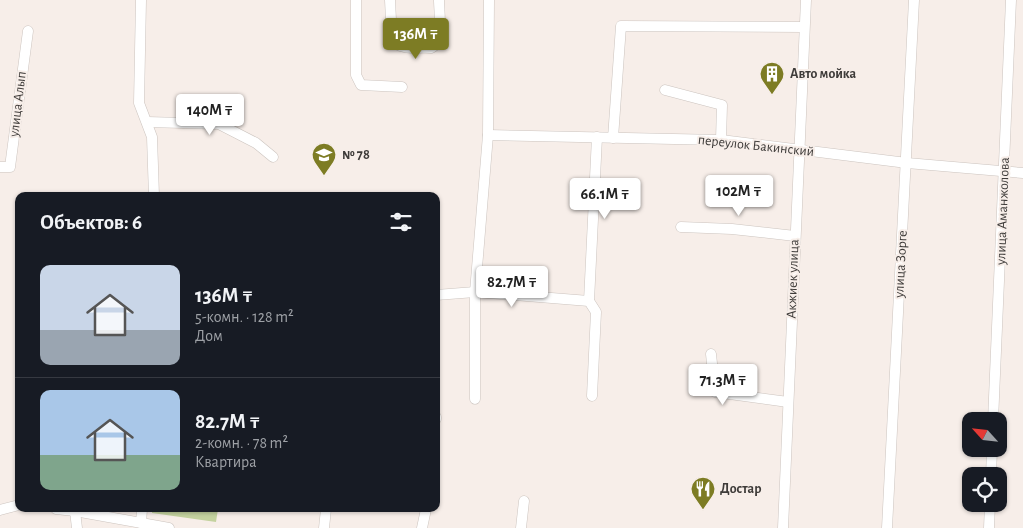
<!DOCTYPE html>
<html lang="ru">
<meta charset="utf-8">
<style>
:root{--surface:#171b24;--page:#20242c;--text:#f1f3f6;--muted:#9ea1a6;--line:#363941;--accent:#7d7c24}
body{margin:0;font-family:"Alegreya Sans",sans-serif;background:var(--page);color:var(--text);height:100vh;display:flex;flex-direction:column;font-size:19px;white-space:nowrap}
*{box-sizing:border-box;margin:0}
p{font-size:16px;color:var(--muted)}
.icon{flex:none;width:28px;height:28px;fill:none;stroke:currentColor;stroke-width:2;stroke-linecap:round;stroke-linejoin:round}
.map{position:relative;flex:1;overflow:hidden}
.details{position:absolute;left:15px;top:192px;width:425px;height:320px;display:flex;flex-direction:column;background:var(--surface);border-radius:10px;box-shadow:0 1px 4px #0004}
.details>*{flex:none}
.needle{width:32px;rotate:297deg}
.buttons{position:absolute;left:962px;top:412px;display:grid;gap:10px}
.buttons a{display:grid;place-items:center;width:45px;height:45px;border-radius:10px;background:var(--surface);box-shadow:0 1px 4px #0004;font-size:25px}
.price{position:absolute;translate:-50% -42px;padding:0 11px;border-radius:5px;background:#fff;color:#222;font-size:16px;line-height:32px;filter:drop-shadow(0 1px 2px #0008)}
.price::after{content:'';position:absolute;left:50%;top:30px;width:15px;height:11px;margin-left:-8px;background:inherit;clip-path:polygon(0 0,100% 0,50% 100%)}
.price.current{background:var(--accent);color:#fff}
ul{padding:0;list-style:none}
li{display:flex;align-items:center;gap:15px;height:125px;padding:0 25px}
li+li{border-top:1px solid var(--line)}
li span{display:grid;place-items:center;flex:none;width:140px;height:100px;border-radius:10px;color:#555}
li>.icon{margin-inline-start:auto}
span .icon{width:60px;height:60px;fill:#fffc;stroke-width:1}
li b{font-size:21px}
h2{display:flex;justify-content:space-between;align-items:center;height:60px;padding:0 25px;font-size:21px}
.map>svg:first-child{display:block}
.green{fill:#c4d29f}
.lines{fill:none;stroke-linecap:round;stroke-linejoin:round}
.minor-casing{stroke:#ccc4bf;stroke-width:11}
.minor{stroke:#fff;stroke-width:10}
.labels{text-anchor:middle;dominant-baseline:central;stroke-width:4;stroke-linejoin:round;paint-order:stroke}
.poi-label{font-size:14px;font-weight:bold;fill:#3f3c3a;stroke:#f7eee9;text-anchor:start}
.street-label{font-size:14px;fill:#3f3c3a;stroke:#f7eee9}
</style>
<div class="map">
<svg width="1023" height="528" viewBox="0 0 1023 528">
<rect width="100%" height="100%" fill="#f7eee9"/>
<polygon class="green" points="152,509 218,509 216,522 152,513"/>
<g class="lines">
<defs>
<g id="minor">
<polyline points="141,0 139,103 152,137 154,196"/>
<polyline points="356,0 356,75 361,85 402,87"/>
<path d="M 390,0 L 392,40 C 400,51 419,47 431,48 C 444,43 439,12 439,0"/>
<polyline points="665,90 722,105 721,140"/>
<polyline points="147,122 219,124 256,143 273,157"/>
<polyline points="488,135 721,140 907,163 1023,173"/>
<polyline points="613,138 621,26 804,27"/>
<polyline points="0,167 10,167 28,31"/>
<polyline points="681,227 732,229 795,236"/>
<polyline points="436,295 475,292 589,301"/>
<polyline points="711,354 715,392 788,402"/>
<polyline points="592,396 596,312 589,301 597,137"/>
<polyline points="475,399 475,292 488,135 489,0"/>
<polyline points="436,417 436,419"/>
<polyline points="993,421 1011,0"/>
<polyline points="991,476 992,449"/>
<polyline points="56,509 75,511"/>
<polyline points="0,510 19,505"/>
<polyline points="141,523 142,509"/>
<polyline points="77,528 75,511 169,528"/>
<polyline points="324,528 326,509"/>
<polyline points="422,528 426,509"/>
<polyline points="521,528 524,501"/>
<polyline points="783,528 806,0"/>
<polyline points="887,528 914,0"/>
<polyline points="989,528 990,504"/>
</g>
</defs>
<use href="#minor" class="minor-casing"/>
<use href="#minor" class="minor"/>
</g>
<defs>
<symbol id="building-pin" viewBox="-11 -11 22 30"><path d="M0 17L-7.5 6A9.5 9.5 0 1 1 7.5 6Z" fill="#7d7c24" stroke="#f7eee9"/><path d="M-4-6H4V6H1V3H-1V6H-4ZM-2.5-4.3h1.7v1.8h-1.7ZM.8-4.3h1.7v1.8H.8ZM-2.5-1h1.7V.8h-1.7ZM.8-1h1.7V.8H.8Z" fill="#fff"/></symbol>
<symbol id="school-pin" viewBox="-11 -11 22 30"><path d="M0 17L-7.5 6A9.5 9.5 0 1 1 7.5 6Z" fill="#7d7c24" stroke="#f7eee9"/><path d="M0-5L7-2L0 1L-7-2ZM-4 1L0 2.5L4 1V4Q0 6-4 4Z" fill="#fff"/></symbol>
<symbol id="restaurant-pin" viewBox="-11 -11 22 30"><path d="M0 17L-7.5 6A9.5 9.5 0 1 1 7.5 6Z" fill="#7d7c24" stroke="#f7eee9"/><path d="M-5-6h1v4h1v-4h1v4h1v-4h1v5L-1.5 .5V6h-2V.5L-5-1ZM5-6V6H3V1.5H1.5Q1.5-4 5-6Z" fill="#fff"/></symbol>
</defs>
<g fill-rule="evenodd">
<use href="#building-pin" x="758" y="60" width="28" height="38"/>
<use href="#school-pin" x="310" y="141" width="28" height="38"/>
<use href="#restaurant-pin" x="689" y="475" width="28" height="38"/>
</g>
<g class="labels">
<g class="poi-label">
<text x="790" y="74">Авто мойка</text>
<text x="342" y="155">№ 78</text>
<text x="720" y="489">Достар</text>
</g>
<g class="street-label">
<text transform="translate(18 104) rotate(-83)">улица Алып</text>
<text transform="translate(756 146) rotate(6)">переулок Бакинский</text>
<text transform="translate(1003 211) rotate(-88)">улица Аманжолова</text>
<text transform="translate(901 264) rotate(-87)">улица Зорге</text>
<text transform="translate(793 279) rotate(-88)">Акжиек улица</text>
</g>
</g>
</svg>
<div class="buttons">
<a><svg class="needle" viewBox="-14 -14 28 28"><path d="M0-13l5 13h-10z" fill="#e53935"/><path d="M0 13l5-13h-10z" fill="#9ea1a6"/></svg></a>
<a><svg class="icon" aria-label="locate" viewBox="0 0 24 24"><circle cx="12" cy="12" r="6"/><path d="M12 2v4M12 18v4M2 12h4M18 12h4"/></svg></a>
</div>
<b class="price current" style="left:416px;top:60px">136M ₸</b>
<b class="price" style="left:210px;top:136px">140M ₸</b>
<b class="price" style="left:739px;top:217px">102M ₸</b>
<b class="price" style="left:605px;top:220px">66.1M ₸</b>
<b class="price" style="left:512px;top:308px">82.7M ₸</b>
<b class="price" style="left:723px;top:406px">71.3M ₸</b>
<section class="details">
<h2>Объектов: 6<svg class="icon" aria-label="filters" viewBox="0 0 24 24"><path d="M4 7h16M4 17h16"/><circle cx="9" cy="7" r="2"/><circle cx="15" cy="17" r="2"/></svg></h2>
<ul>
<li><span style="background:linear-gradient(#c9d6e8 65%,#9aa5b1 0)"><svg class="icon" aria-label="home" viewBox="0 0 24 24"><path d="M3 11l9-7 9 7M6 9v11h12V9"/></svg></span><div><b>136M ₸</b><p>5-комн. · 128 m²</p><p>Дом</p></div></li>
<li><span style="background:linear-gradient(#a9c7e8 65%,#7fa58c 0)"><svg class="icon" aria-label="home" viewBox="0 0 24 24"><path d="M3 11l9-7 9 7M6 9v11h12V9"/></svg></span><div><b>82.7M ₸</b><p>2-комн. · 78 m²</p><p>Квартира</p></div></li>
</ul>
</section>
</div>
